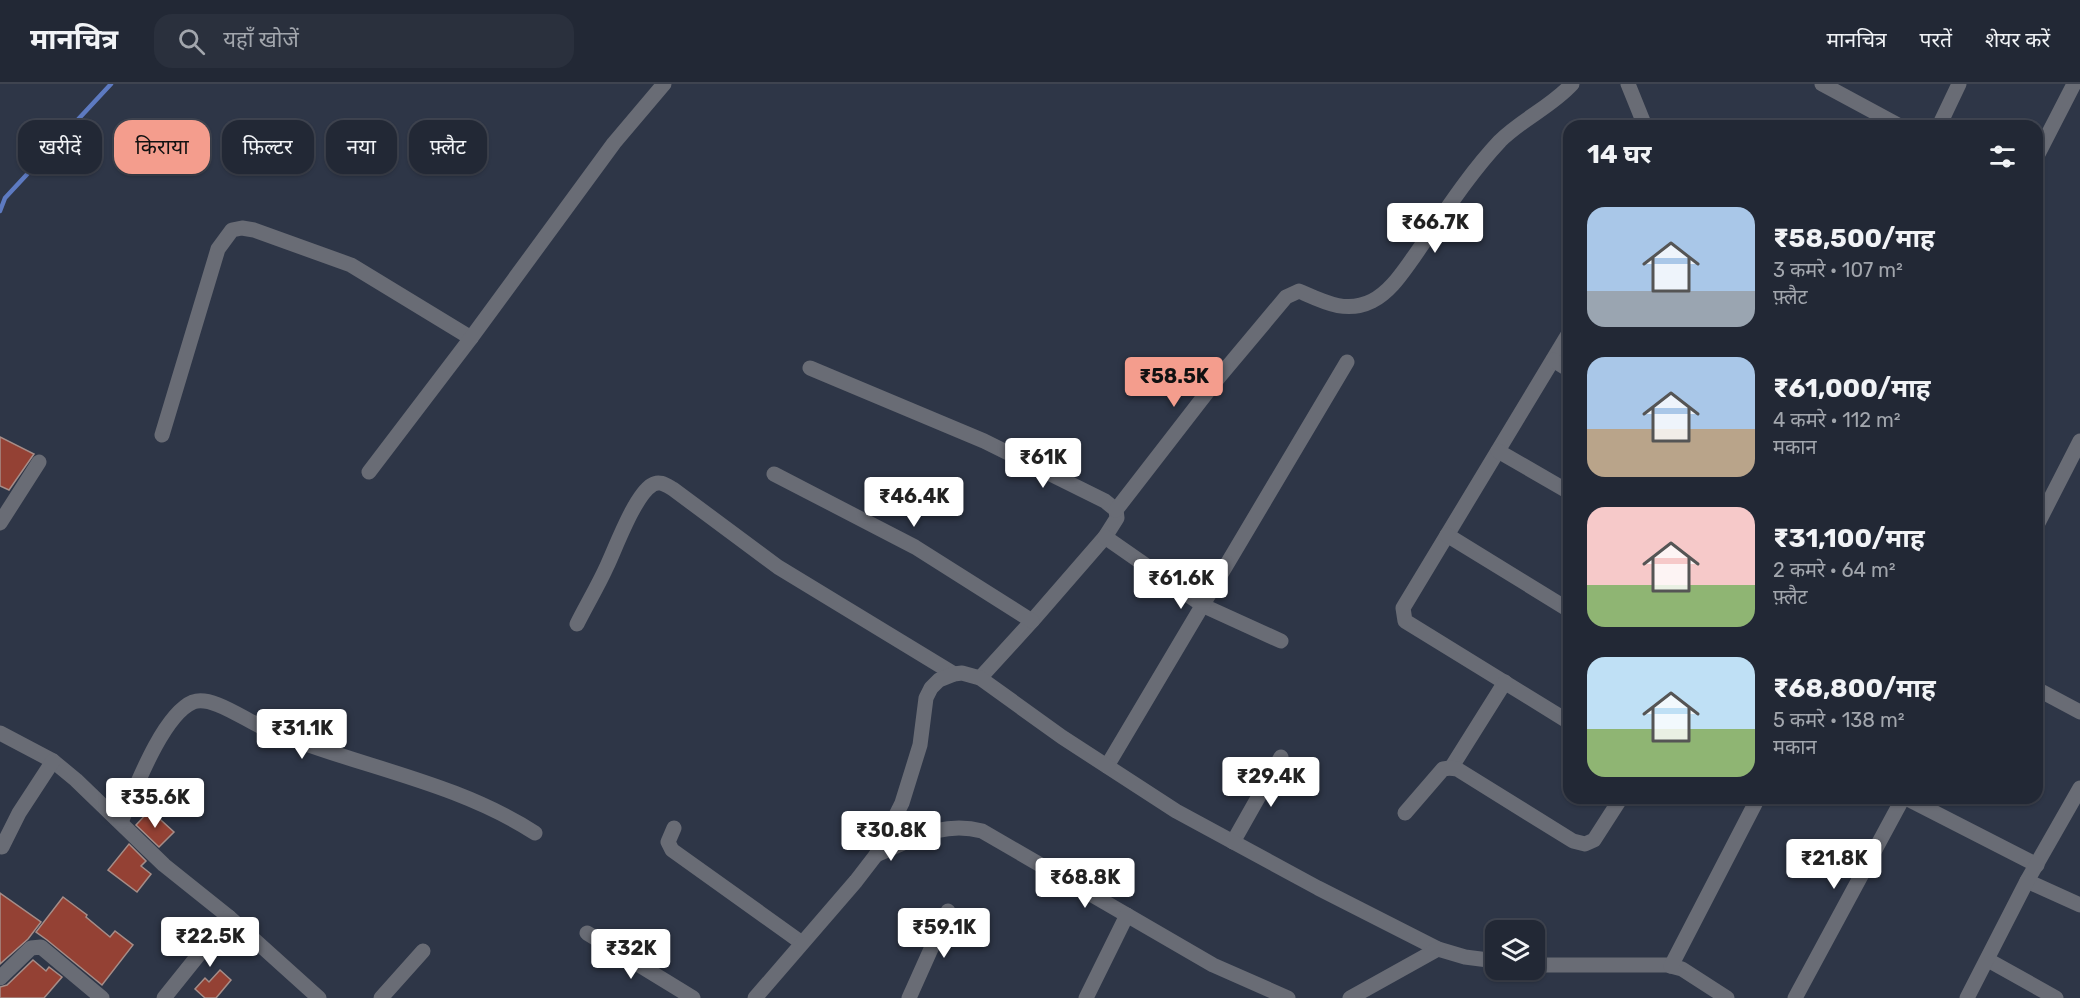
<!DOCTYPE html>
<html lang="hi">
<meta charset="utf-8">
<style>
:root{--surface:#222835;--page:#2a303d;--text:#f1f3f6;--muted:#a2a6ad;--line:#3f4450;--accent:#f49d8d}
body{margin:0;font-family:Rubik,"Noto Sans Devanagari",sans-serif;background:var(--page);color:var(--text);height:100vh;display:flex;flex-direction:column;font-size:22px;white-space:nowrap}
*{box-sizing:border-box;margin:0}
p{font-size:20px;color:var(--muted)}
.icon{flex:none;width:33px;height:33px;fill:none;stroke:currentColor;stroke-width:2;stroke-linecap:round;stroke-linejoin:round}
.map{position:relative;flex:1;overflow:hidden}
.details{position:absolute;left:1563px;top:36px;width:480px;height:684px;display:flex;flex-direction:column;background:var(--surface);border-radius:18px;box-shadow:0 2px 4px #0004,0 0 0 2px var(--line)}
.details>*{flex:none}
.top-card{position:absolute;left:18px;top:36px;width:570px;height:54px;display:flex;gap:12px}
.controls{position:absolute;left:1485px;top:836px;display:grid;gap:12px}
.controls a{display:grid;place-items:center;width:60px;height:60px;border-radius:12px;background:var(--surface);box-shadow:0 2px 4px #0004,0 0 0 2px var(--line);font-size:30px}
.price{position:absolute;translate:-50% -51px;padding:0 14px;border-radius:6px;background:#fff;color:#222;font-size:20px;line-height:39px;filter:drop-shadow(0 2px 3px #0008)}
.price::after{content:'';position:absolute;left:50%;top:36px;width:18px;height:14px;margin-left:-9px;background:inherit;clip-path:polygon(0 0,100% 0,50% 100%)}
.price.current{background:var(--accent);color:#111}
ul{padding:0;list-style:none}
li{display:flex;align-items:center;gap:18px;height:150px;padding:0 24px}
li span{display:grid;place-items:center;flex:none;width:168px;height:120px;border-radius:18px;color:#555}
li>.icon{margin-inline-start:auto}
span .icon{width:72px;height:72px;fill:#fffc;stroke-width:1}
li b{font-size:26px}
h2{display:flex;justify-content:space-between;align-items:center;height:72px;padding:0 24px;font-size:26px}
.tag{padding:0 21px;border-radius:18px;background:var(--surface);box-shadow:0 2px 4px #0004,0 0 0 2px var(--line);font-size:21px;line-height:54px}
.tag.current{background:var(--accent);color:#111}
header{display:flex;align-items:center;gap:36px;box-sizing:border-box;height:84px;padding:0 30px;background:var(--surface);border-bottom:2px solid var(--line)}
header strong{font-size:28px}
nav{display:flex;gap:33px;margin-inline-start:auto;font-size:21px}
.search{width:420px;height:54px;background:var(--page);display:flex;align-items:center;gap:15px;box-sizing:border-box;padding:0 21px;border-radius:18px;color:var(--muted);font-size:22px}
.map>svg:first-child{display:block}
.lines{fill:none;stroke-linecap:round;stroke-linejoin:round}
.stream{stroke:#5d7ac1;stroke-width:4.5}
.building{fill:#944134;stroke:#a68d88;stroke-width:1.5}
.street{stroke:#696c75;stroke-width:15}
</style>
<header>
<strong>मानचित्र</strong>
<div class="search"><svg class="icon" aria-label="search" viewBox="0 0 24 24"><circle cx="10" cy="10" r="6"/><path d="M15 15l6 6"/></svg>यहाँ खोजें</div>
<nav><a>मानचित्र</a><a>परतें</a><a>शेयर करें</a></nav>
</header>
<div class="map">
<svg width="2080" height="914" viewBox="0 0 2080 914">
<rect width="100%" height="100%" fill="#2e3647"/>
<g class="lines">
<polyline class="stream" points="0,127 5,114 111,0"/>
</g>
<g class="building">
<polygon points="0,353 34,370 9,406 0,402"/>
<polygon points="150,726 174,748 159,763 136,741"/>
<polygon points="129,760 146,777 141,782 151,790 137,808 108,786"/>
<polygon points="0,809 41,838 28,855 0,880"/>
<polygon points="63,813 87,831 86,833 110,853 115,847 133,861 102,901 47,856 36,848"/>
<polygon points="33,876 46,887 49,883 62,893 44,914 0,914 0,903 7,901"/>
<polygon points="220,886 231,896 216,914 205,914 195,905 205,894 209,898"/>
</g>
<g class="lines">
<g class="street">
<polyline points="1628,0 1645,42"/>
<polyline points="1822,0 1900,42"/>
<polyline points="1939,42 1959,0"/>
<polyline points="2037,72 2074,0"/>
<polyline points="1569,249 1403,524 1405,537 1569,638"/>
<polyline points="1553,276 1569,286"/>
<polyline points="810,284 984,357 1105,417 1116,426 1117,434 1105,453 1032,537 980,594"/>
<polyline points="162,351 218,165 232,146 242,144 254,146 351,181 471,254"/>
<polyline points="1498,367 1569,408"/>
<polyline points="369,388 471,254 614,59 664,0"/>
<polyline points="774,390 915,463 1032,537"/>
<path d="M 1116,426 L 1219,293 L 1286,213 L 1299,207 C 1324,218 1346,230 1372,217 C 1390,208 1402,189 1413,174 C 1441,134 1467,92 1500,57 C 1522,35 1551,23 1572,0"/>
<polyline points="0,439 39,378"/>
<polyline points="2037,441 2080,357"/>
<polyline points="1447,451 1569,526"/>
<polyline points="1105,453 1204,522 1281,557"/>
<path d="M 577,540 C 587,520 598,502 607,482 C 616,463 635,411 652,401 C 659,396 666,401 673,405 L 778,483 L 954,590"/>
<polyline points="2037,605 2080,628"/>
<polyline points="0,649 53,677 76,696 164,781 229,833 319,914"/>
<polyline points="1107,682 1347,278"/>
<polyline points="1451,684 1505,598"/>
<polyline points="1906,714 2037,781"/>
<polyline points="1405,729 1443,685 1450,684 1457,685 1573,757 1585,760 1594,756 1621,714"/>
<path d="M 121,738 C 134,708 162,631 193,618 C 212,611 245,636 264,644 C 353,682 453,696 535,749"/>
<polyline points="674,744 668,758 672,766 802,859"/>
<polyline points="1233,758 1281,673"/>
<polyline points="2,763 19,729 53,677"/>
<path d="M 876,771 C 912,756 942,736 982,747 L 1213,881 L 1288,914"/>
<polyline points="2027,797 2080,821"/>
<polyline points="587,849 693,914"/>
<polyline points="1988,876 2056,914"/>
<polyline points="1534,881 1667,881 1682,885 1727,914"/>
<polyline points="1671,882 1758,714"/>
<polyline points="0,894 31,864 41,863 102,914"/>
<polyline points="164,914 229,833"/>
<polyline points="381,914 423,867"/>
<polyline points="755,914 856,797 876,771 902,719 920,661 926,614 931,604 939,596 954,590 962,589 980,594 1062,653 1176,727 1318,804 1438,865 1465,873 1496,877"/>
<polyline points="909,914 948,827"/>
<polyline points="1086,914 1127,831"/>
<polyline points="1350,914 1438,865"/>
<polyline points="1795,914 1903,714"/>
<polyline points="1967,914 2027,797 2080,704"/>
</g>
</g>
</svg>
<div class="controls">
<a><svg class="icon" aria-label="layers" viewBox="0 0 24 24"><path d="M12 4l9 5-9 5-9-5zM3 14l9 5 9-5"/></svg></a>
</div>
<b class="price" style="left:1435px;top:170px">₹66.7K</b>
<b class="price current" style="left:1174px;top:324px">₹58.5K</b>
<b class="price" style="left:1043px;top:405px">₹61K</b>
<b class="price" style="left:914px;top:444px">₹46.4K</b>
<b class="price" style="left:1181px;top:526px">₹61.6K</b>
<b class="price" style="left:302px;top:676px">₹31.1K</b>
<b class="price" style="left:1271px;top:724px">₹29.4K</b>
<b class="price" style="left:155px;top:745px">₹35.6K</b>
<b class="price" style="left:891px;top:778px">₹30.8K</b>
<b class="price" style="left:1834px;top:806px">₹21.8K</b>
<b class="price" style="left:1085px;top:825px">₹68.8K</b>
<b class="price" style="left:944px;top:875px">₹59.1K</b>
<b class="price" style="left:210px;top:884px">₹22.5K</b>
<b class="price" style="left:631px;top:896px">₹32K</b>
<div class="top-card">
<a class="tag">खरीदें</a>
<a class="tag current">किराया</a>
<a class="tag">फ़िल्टर</a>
<a class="tag">नया</a>
<a class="tag">फ़्लैट</a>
</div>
<section class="details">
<h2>14 घर<svg class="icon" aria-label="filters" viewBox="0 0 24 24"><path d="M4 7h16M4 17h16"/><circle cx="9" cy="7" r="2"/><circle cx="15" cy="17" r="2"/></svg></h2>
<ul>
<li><span style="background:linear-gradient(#a9c7e8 70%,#9aa5b1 0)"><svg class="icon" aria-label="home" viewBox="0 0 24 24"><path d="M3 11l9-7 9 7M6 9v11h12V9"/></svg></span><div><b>₹58,500/माह</b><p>3 कमरे · 107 m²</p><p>फ़्लैट</p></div></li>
<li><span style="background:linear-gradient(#a9c7e8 60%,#b9a48a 0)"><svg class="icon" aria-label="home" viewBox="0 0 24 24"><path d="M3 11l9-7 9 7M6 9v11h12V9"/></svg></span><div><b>₹61,000/माह</b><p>4 कमरे · 112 m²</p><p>मकान</p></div></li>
<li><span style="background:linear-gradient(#f6c9c9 65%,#8fb573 0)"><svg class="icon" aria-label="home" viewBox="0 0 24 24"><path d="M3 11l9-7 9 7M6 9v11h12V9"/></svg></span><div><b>₹31,100/माह</b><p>2 कमरे · 64 m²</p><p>फ़्लैट</p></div></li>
<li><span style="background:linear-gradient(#bfe0f5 60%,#8fb573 0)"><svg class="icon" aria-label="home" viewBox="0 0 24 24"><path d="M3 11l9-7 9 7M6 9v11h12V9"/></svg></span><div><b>₹68,800/माह</b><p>5 कमरे · 138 m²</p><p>मकान</p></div></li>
</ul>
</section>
</div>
